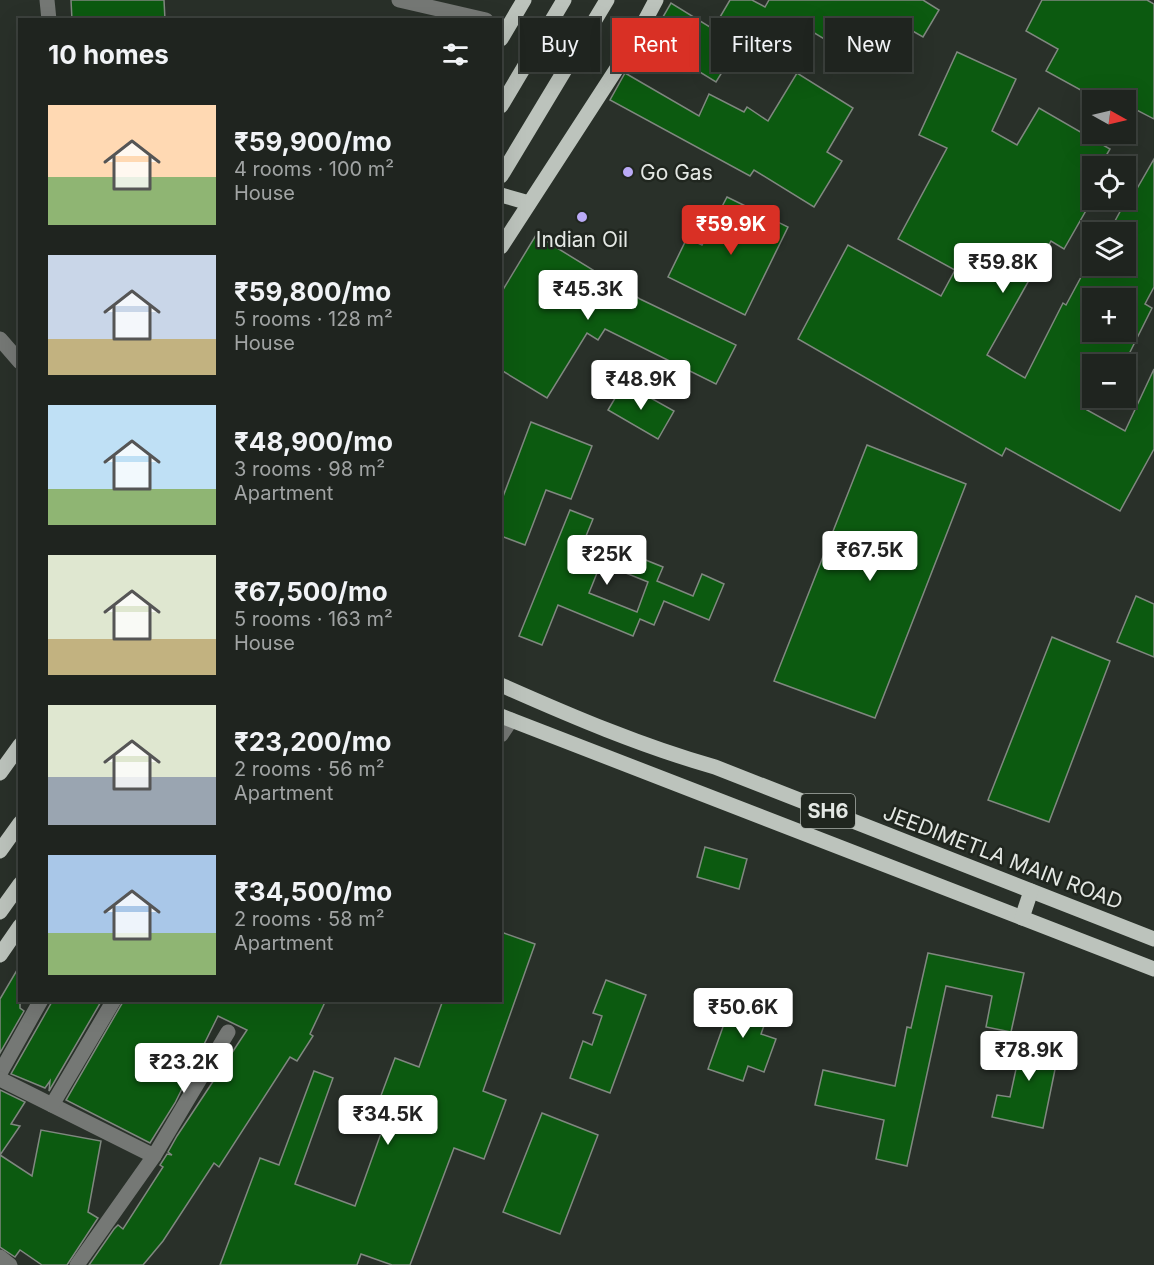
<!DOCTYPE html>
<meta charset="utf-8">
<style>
:root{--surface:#1f241f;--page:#272c28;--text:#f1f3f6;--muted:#a1a4a4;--line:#3c413d;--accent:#d93025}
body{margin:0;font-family:Inter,sans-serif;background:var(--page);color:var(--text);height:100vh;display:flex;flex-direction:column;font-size:22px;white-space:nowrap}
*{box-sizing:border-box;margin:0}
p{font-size:20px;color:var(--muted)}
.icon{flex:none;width:33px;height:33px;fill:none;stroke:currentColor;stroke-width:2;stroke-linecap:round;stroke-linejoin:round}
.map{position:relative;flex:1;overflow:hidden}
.panel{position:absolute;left:18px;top:18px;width:484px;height:984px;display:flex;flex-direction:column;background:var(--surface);border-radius:0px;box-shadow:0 6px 24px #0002,0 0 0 2px var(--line)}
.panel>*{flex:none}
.hud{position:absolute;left:520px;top:18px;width:543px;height:54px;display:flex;gap:12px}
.needle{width:39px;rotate:98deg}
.fabs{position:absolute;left:1082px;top:90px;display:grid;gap:12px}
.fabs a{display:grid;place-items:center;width:54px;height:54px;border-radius:0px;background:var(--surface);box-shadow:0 6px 24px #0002,0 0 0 2px var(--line);font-size:30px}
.price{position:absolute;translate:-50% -51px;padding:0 14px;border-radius:6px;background:#fff;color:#222;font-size:20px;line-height:39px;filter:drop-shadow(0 2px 3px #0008)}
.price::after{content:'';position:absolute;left:50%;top:36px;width:18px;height:14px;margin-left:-9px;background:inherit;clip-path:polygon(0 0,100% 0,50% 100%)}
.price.active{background:var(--accent);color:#fff}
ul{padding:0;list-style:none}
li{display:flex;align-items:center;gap:18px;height:150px;padding:0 30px}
li span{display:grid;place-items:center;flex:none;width:168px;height:120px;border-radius:0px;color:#555}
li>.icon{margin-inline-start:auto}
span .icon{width:72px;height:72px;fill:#fffc;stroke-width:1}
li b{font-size:26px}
h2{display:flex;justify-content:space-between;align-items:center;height:72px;padding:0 30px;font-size:26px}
.pill{padding:0 21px;border-radius:0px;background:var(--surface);box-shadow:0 6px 24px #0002,0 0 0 2px var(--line);font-size:21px;line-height:54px}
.pill.active{background:var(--accent);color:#fff}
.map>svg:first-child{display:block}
.building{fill:#0c5a10;stroke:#808880;stroke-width:1.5;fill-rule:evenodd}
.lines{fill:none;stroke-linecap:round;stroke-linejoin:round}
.minor{stroke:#757875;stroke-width:15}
.major{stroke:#bcc3bc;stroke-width:15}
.poi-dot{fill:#baaaf6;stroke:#20261f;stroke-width:2}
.labels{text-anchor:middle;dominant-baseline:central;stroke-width:5;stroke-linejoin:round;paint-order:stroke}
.shield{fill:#20261f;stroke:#a9aea9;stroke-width:1.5}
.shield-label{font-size:20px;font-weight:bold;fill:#e4e8e4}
.poi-label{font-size:21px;fill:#e4e8e4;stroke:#20261f;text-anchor:start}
.street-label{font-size:21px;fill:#e4e8e4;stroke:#20261f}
</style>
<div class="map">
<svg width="1154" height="1265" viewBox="0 0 1154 1265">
<rect width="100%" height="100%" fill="#293029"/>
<g class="building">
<polygon points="71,0 164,0 165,20 72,20"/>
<polygon points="730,0 752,0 765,7 769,0 923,0 939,10 923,37 904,26 877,71 808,29 788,66 740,43 716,82 649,41 671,3 713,29"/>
<polygon points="1042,0 1147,0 1154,4 1154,119 1125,104 1125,100 1117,100 1101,92 1097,99 1046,71 1058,49 1026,31"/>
<path d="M 957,52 L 1016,79 L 992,131 L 1017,145 L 1039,108 L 1110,149 L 1100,166 L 1092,166 L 1092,200 L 1064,249 L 1051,241 L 987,355 L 1025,378 L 1063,303 L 1066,305 L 1087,266 L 1125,266 L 1125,232 L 1109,232 L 1128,197 L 1131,199 L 1154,159 L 1154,287 L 1145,304 L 1152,308 L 1124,364 L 1092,364 L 1092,402 L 1087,410 L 1125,431 L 1154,369 L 1154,449 L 1120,511 L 1006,448 L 1002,456 L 798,339 L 848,245 L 941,296 L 955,270 L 898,239 L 947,148 L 919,135 ZM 1092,298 L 1125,298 L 1125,332 L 1092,332 Z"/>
<polygon points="625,73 699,116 709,94 744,112 747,107 768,121 797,73 853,108 827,152 842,161 814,207 754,170 750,176 610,100"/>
<polygon points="727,197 788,227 745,315 668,277 687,238 702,245"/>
<polygon points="536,235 640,299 736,345 716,384 605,329 598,340 587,333 547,398 501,370 501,293"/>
<polygon points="624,383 674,411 658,439 608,410"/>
<polygon points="531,422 592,446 571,499 546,490 525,545 501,536 501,502"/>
<polygon points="867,445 966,484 875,718 774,681"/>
<path d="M 570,510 L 593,519 L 586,536 L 663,567 L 657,581 L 693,596 L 702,574 L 724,584 L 709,620 L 664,601 L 654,625 L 640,619 L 633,636 L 558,605 L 542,645 L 519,636 ZM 601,563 L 648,582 L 637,612 L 589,593 Z"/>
<polygon points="1136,596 1154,604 1154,657 1117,642"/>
<polygon points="1052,637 1110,661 1049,822 988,800"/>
<polygon points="705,847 747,859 739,889 697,877"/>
<polygon points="501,932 535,944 483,1091 506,1100 484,1159 454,1148 410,1265 392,1265 361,1254 357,1265 220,1265 260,1158 279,1165 314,1071 333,1078 295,1184 355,1206 385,1122 373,1117 395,1058 419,1067 443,1000 501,1000"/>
<polygon points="928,953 1024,973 1011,1032 986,1027 992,996 946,986 907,1166 876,1159 884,1120 815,1105 823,1070 895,1086 907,1027 911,1028"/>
<polygon points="20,965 20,1008 24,1011 0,1053 0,999"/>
<polygon points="606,980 646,995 610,1093 570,1078 583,1041 592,1045 602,1016 593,1013"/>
<polygon points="735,993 771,1006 761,1034 776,1039 764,1072 748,1066 743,1081 708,1069"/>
<polygon points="53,1000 102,1000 49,1091 50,1081 45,1088 11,1074"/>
<polygon points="124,1000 326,1000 310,1034 313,1036 297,1061 290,1057 219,1167 214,1163 163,1241 143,1265 89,1265 114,1229 118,1225 123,1229 163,1167 160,1165 167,1154 172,1155 168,1152 177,1136 247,1030 218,1016 175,1103 150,1143 66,1100"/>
<polygon points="1010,1034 1060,1045 1043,1128 992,1117 997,1095 1010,1097 1018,1060 1005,1057"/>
<polygon points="0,1090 25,1102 11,1124 20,1126 0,1155 32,1176 41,1130 101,1141 88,1212 98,1218 67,1265 42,1265 20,1250 15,1257 0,1247"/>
<polygon points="542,1113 598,1135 560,1234 503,1212"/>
</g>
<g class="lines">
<g class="minor">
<polyline points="47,0 49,20"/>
<polyline points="399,0 486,20"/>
<polyline points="0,339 20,362"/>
<polyline points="501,735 511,720"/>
<polyline points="0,1073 41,1000"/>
<polyline points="0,1079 154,1156 228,1032"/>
<polyline points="52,1105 114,1000"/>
<polyline points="0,1257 10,1265"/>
<polyline points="77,1265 154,1156"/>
</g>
<g class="major">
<polyline points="501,39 524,0"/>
<polyline points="501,106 564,0"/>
<polyline points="501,176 607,0"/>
<polyline points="501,195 529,203"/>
<polyline points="501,247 632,45 656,0"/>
<path d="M 501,685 C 571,716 641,746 715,767 L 1154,939"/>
<polyline points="501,716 1154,969"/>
<polyline points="0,773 20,745"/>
<polyline points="0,851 20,823"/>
<polyline points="0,912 20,884"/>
<polyline points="1022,918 1031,891"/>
<polyline points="0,955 20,926"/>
</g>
</g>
<g class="poi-dot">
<circle cx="628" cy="172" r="6"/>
<circle cx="582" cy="217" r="6"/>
</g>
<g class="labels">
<rect class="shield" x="801" y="794" width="54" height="34" rx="4.5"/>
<g class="shield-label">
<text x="828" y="811">SH6</text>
</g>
<g class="poi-label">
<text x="640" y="172">Go Gas</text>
<text x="582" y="239" text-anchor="middle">Indian Oil</text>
</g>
<g class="street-label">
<text transform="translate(1003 857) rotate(21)">JEEDIMETLA MAIN ROAD</text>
</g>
</g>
</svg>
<div class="fabs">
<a><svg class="needle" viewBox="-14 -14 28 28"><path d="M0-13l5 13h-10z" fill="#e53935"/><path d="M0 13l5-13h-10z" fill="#a1a4a4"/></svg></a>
<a><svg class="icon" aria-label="locate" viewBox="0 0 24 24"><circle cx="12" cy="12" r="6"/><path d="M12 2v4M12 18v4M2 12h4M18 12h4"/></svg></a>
<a><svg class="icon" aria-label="layers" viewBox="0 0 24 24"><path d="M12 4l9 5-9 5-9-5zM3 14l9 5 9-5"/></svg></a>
<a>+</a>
<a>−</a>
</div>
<b class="price active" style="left:731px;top:256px">₹59.9K</b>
<b class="price" style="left:1003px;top:294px">₹59.8K</b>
<b class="price" style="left:588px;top:321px">₹45.3K</b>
<b class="price" style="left:641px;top:411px">₹48.9K</b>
<b class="price" style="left:870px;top:582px">₹67.5K</b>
<b class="price" style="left:607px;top:586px">₹25K</b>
<b class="price" style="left:743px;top:1039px">₹50.6K</b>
<b class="price" style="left:1029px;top:1082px">₹78.9K</b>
<b class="price" style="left:184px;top:1094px">₹23.2K</b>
<b class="price" style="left:388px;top:1146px">₹34.5K</b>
<div class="hud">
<a class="pill">Buy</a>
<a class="pill active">Rent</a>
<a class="pill">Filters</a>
<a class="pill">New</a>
</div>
<section class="panel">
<h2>10 homes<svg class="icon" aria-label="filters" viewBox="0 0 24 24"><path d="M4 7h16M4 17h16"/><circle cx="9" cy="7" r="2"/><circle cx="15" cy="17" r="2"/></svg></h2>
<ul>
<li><span style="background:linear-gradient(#ffd9b3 60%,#8fb573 0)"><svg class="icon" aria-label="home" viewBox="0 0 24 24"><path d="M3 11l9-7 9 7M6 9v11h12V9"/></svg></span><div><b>₹59,900/mo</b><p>4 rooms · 100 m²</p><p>House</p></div></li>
<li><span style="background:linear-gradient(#c9d6e8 70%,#c2b280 0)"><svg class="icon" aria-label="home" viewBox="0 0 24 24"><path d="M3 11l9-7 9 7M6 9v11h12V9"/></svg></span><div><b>₹59,800/mo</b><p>5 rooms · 128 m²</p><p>House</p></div></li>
<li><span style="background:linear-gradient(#bfe0f5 70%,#8fb573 0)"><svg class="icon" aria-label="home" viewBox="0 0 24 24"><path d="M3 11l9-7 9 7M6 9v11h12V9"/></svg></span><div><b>₹48,900/mo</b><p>3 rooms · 98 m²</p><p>Apartment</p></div></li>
<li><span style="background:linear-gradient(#dfe7d0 70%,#c2b280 0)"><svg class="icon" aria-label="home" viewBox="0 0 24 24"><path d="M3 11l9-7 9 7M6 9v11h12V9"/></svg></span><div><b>₹67,500/mo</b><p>5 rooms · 163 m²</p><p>House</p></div></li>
<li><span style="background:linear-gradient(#dfe7d0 60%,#9aa5b1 0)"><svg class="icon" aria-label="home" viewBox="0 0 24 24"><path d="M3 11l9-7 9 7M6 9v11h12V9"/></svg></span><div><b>₹23,200/mo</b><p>2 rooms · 56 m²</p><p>Apartment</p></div></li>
<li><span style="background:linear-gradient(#a9c7e8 65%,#8fb573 0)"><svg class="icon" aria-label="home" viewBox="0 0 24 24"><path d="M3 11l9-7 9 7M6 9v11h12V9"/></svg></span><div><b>₹34,500/mo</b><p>2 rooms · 58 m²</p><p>Apartment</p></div></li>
</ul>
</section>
</div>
